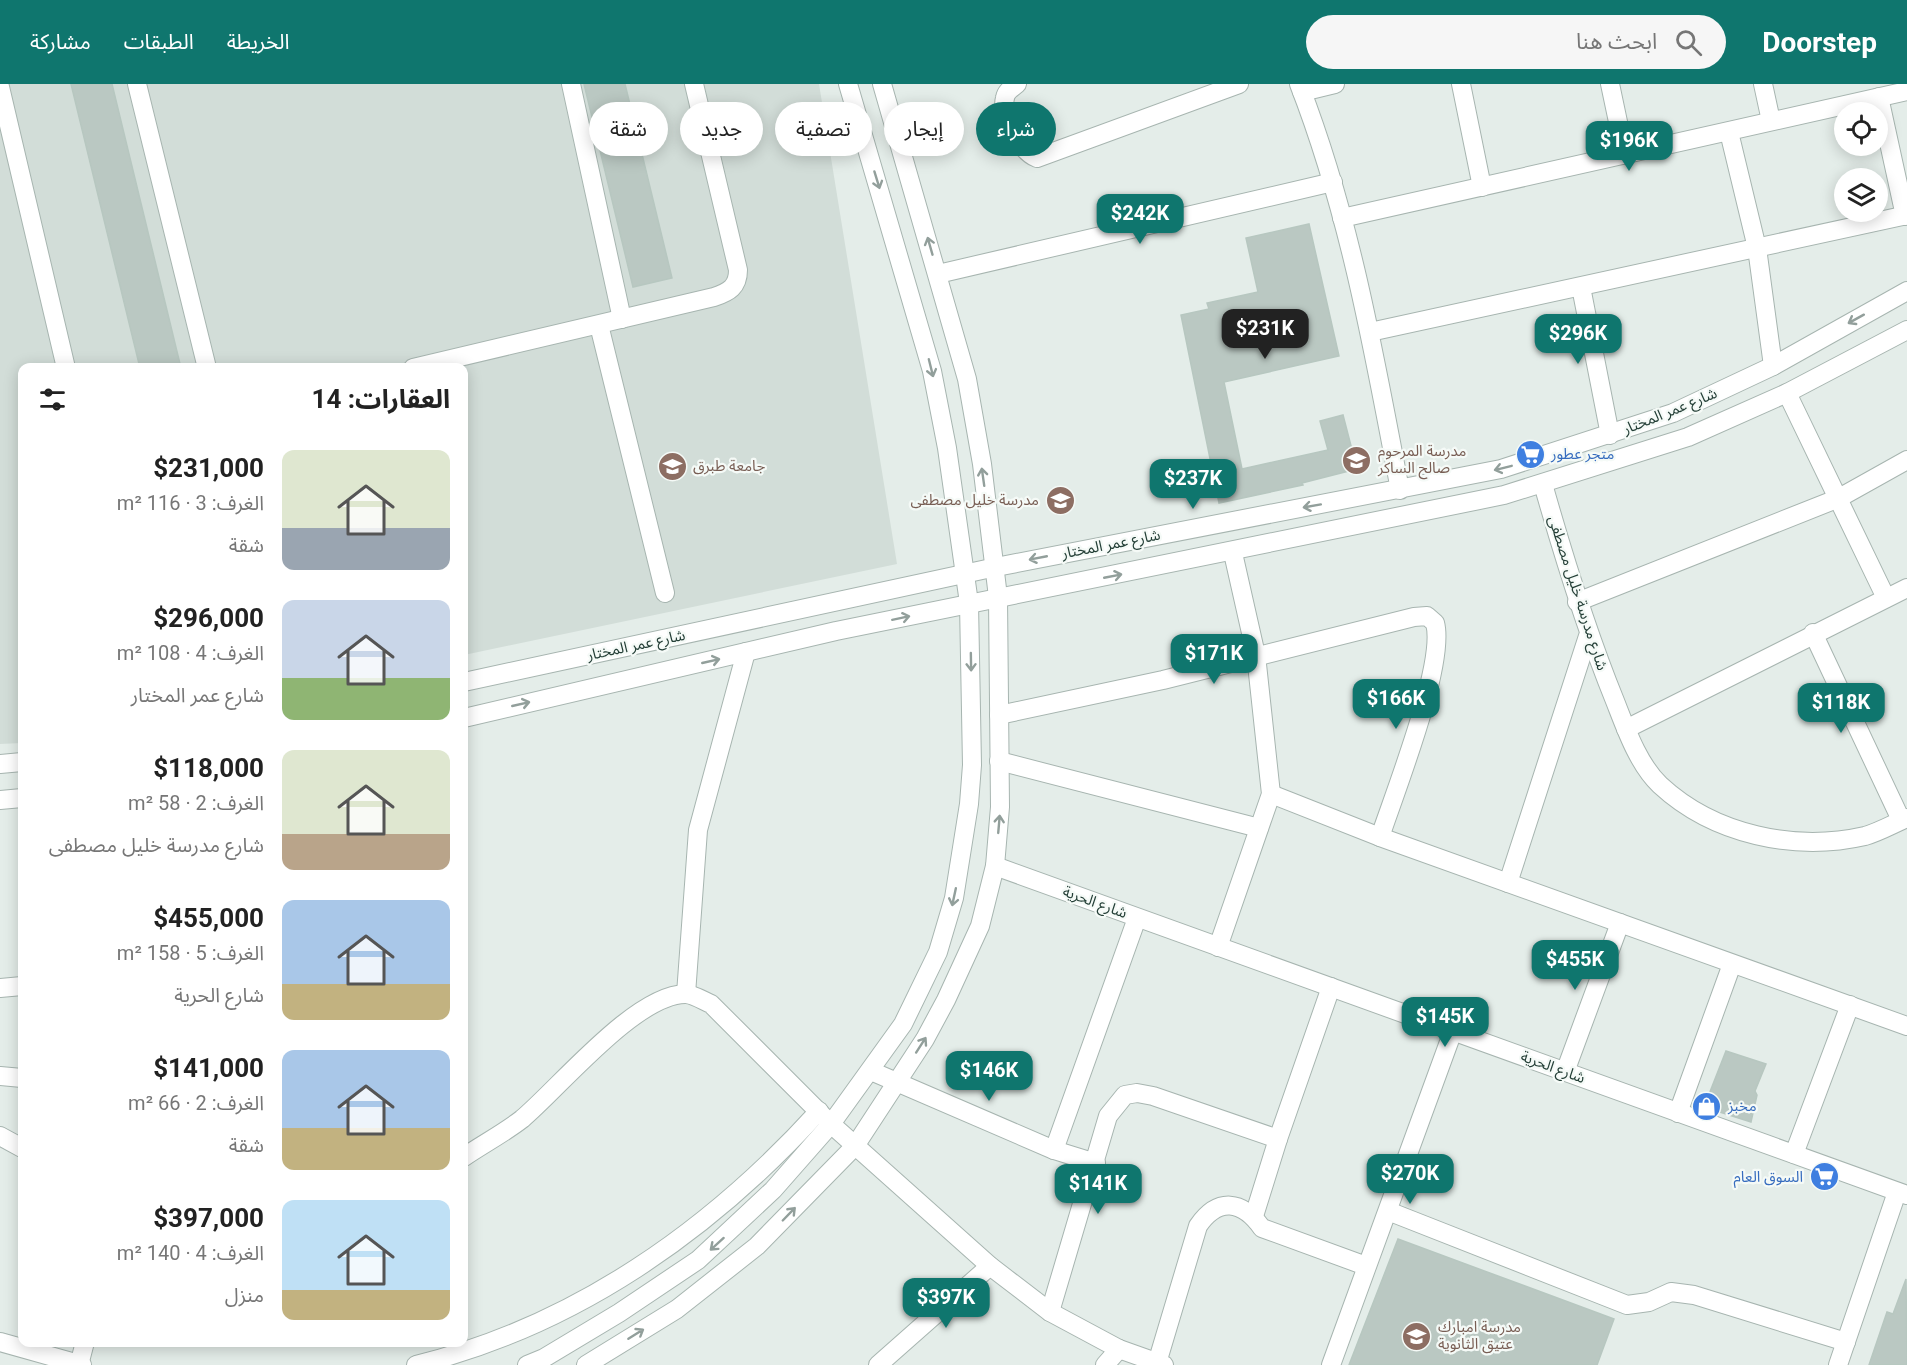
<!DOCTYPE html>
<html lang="ar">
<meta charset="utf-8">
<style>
:root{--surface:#fff;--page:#f6f6f6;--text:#222;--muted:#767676;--accent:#0f766e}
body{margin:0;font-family:Roboto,"Noto Sans Arabic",sans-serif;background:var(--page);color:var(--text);direction:rtl;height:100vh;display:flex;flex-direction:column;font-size:22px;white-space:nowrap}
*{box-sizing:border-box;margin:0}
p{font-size:20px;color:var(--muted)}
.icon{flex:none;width:33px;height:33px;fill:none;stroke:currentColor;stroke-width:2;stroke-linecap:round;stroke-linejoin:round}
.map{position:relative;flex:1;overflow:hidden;direction:ltr}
.details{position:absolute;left:18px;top:279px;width:450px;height:984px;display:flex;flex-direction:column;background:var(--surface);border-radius:12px;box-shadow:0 3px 15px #0003;direction:rtl}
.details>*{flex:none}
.banner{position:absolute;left:486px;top:18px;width:570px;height:54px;direction:rtl;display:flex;gap:12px}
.fabs{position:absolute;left:1834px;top:18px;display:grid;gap:12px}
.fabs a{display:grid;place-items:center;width:54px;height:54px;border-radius:50%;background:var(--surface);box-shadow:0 3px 15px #0003;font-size:30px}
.price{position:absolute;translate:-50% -51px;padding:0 14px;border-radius:12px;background:var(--accent);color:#fff;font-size:20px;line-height:39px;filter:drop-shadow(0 2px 3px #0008)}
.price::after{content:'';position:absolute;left:50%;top:36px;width:18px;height:14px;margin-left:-9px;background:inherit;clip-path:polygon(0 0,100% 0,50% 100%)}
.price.current{background:#222;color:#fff}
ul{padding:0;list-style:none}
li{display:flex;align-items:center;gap:18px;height:150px;padding:0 18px}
li span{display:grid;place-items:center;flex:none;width:168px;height:120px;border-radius:12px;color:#555}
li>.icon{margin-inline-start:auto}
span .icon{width:72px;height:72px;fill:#fffc;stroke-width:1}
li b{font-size:26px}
h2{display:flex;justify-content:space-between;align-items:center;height:72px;padding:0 18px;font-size:26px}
.tag{padding:0 21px;border-radius:27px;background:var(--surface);box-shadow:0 3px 15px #0003;font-size:21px;line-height:54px}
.tag.current{background:var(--accent);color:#fff}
header{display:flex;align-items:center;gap:36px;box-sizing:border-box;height:84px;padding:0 30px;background:var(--accent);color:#fff}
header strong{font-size:28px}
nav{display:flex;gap:33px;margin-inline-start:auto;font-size:21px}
.search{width:420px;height:54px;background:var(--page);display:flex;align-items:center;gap:15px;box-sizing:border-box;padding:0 21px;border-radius:33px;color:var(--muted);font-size:22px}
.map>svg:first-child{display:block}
.built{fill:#d2ddd8}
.building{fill:#bac8c2;stroke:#b7c7c0;stroke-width:1.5}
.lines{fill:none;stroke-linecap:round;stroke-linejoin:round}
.minor-casing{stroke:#a7b5b0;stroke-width:20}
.minor{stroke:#fff;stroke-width:18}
.oneway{stroke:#929f9b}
.labels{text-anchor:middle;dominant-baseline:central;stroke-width:4.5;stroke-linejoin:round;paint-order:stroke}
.street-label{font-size:15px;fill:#243f37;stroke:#f5faf7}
.education-label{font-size:15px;fill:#785e54;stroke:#f5faf7;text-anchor:start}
.shop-label{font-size:15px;fill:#366cbe;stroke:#f5faf7;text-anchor:start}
</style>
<header>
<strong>Doorstep</strong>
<div class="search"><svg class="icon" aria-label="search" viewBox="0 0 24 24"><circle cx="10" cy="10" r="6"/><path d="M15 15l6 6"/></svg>ابحث هنا</div>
<nav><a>الخريطة</a><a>الطبقات</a><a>مشاركة</a></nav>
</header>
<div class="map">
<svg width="1907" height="1281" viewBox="0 0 1907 1281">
<rect width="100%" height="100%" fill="#e4ede9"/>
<polygon class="built" points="0,0 819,0 897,480 464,571 464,284 22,284 22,659 0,660"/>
<g class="building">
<polygon points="71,0 112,0 181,284 140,284"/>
<polygon points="584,0 625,0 672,194 633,203"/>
<polygon points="1309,140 1339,272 1224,298 1242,385 1328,366 1320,337 1343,331 1357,385 1302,399 1303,401 1219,419 1181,231 1209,225 1207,219 1258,208 1246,154"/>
<polygon points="1726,967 1766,980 1755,1007 1757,1011 1751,1038 1704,1023"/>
<polygon points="1398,1155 1614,1235 1597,1281 1349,1281"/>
<polygon points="1906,1195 1907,1281 1869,1281 1887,1228 1893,1230"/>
</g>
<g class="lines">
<defs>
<g id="minor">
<polyline points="137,0 207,284"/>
<polyline points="571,0 622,235"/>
<path d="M 1017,0 C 1012,4 1006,7 1005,14 C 1000,32 1021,68 1037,74 L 1239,0"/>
<path d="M 1299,0 C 1350,131 1374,269 1400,406"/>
<polyline points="1461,0 1482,103"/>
<polyline points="1610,0 1625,71"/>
<polyline points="1763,0 1771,37"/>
<polyline points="0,3 66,284"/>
<polyline points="1302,8 1335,0"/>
<polyline points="1879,13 1905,132"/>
<polyline points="1729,48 1757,164 1773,282"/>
<polyline points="1342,134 1907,7"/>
<polyline points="938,190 1333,98"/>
<polyline points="1581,203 1610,351"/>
<polyline points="599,241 665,509"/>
<polyline points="1370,248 1907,131"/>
<path d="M 413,284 L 714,213 C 729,208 738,203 738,186 L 694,0"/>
<polyline points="1787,309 1886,514"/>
<path d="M 1543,400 C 1564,474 1586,546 1615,617 C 1626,645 1638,680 1660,701 C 1714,751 1795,768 1865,752 C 1879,748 1893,740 1907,734"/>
<polyline points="1577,518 1839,414 1907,376"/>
<polyline points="1813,549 1901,736"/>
<polyline points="464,598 996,483 1501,385 1673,329 1773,282 1907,207"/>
<path d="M 999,631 L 1163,596 L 1414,533 L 1427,532 L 1435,539 C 1446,579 1395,708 1380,753"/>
<polyline points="464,634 836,547 1504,411 1688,353 1787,309 1907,246"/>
<polyline points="1626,645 1907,504"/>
<polyline points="999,677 1259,744"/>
<polyline points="0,680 22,678"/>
<polyline points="1271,710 1380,753 1907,942"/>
<polyline points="0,716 22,714"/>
<polyline points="995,782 1907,1111"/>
<polyline points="1508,799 1588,552"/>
<polyline points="1218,863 1271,710 1256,571 1233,469"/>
<polyline points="0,904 22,902"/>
<polyline points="686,910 698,746 746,568"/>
<polyline points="871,987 1054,1066 1096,1079"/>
<polyline points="1565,988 1620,839"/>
<polyline points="0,992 22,994"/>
<polyline points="1678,1029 1732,880"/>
<polyline points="0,1052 22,1064"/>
<polyline points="1054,1066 1137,834"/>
<polyline points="1794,1070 1850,921"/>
<path d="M 464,1073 C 483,1060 504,1049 522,1035 C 560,1003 635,911 685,910 C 693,910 704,917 711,920 L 831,1040 L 990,1182 L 1050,1228 L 1119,1265 L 1164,1281"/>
<polyline points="1388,1127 1627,1221 1649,1218 1671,1208 1694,1211 1846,1258"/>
<polyline points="1254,1132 1278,1055 1331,903"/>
<polyline points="1050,1228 1108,1032 1125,1011 1137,1009 1153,1012 1278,1055"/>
<polyline points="0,1258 82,1281"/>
<path d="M 1157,1279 L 1198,1142 C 1218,1113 1242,1116 1262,1144 L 1366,1182"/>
<polyline points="79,1281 85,1258"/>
<path d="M 416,1281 C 575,1242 710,1147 819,1027"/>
<polyline points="527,1281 544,1274 619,1229 698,1176 773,1106 831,1040 903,940 938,868 954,814 969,720 972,681 969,519 947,364 932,287 848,0"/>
<polyline points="586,1281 677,1225 757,1162 855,1062 925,955 946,916 980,842 995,782 1000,723 998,513 982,380 967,295 882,0"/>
<polyline points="878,1281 990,1182"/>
<polyline points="1105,1281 1119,1265"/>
<polyline points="1331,1281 1453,947"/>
<polyline points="1838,1281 1897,1108"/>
</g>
</defs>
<use href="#minor" class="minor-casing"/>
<use href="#minor" class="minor"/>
</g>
<defs><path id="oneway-shaft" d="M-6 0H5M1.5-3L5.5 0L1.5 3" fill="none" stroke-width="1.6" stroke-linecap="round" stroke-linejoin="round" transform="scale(1.5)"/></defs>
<g class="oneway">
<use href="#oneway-shaft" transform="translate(877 96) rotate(73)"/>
<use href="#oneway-shaft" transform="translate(930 162) rotate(-106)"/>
<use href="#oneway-shaft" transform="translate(1856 235) rotate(151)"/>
<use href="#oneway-shaft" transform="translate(931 284) rotate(76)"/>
<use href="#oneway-shaft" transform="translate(1503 384) rotate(166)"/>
<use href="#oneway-shaft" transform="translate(983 393) rotate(-98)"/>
<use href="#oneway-shaft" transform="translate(1312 422) rotate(170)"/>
<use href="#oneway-shaft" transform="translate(1038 474) rotate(169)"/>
<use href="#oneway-shaft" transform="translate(1113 492) rotate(-11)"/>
<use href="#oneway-shaft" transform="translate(901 534) rotate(-12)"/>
<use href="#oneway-shaft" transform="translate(711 577) rotate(-13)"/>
<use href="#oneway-shaft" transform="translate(971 578) rotate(89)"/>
<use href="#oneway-shaft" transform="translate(521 620) rotate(-13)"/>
<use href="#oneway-shaft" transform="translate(999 740) rotate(-85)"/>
<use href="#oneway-shaft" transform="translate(954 813) rotate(102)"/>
<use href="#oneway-shaft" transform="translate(921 961) rotate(-57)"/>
<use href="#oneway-shaft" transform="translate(789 1130) rotate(-46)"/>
<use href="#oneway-shaft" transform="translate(717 1160) rotate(138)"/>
<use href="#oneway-shaft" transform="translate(636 1250) rotate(-32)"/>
</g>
<defs>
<symbol id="supermarket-disc" viewBox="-11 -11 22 22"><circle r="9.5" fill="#3f7fe0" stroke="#f5faf7"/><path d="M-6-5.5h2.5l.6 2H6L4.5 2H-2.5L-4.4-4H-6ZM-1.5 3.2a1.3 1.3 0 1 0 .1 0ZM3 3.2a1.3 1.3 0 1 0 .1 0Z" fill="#fff"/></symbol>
<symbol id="school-disc" viewBox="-11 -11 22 22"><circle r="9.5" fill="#8d6e63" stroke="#f5faf7"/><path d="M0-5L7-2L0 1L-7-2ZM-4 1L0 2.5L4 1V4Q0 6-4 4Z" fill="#fff"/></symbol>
<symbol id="university-disc" viewBox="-11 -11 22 22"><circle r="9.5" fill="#8d6e63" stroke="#f5faf7"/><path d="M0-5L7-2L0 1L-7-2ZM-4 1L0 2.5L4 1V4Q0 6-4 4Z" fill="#fff"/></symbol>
<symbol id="shop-disc" viewBox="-11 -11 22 22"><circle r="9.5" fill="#3f7fe0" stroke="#f5faf7"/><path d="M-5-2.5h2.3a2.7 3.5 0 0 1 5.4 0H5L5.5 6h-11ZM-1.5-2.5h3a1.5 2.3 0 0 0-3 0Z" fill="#fff"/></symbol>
</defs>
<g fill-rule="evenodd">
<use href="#supermarket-disc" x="1514" y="354" width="33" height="33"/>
<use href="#school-disc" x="1340" y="360" width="33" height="33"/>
<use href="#university-disc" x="656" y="366" width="33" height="33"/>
<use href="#school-disc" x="1044" y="400" width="33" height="33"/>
<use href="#shop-disc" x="1690" y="1006" width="33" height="33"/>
<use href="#supermarket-disc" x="1808" y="1076" width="33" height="33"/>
<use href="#school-disc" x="1400" y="1236" width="33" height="33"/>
</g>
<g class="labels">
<g class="street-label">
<text transform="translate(1670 327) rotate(-22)">شارع عمر المختار</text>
<text transform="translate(1111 460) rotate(-11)">شارع عمر المختار</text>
<text transform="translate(1578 509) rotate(72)">شارع مدرسة خليل مصطفى</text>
<text transform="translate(636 561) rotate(-12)">شارع عمر المختار</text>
<text transform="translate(1095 818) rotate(20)">شارع الحرية</text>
<text transform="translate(1553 983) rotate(20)">شارع الحرية</text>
</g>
<g class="education-label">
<text x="1378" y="367">مدرسة المرحوم<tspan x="1378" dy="17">صالح الساكر</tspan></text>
<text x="693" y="382">جامعة طبرق</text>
<text x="1039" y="416" text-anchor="end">مدرسة خليل مصطفى</text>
<text x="1438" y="1243">مدرسة امبارك<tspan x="1438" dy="17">عتيق الثانوية</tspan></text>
</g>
<g class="shop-label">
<text x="1551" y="370">متجر عطور</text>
<text x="1728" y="1022">مخبز</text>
<text x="1803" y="1093" text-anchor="end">السوق العام</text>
</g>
</g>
</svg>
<div class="fabs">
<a><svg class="icon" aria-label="locate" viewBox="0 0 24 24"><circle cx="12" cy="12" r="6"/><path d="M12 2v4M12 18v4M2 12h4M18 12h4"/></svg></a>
<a><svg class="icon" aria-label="layers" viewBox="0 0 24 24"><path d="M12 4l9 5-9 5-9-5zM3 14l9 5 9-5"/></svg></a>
</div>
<b class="price" style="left:1629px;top:88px">$196K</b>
<b class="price" style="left:1140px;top:161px">$242K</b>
<b class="price current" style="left:1265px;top:276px">$231K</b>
<b class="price" style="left:1578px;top:281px">$296K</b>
<b class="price" style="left:1193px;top:426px">$237K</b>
<b class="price" style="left:1214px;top:601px">$171K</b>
<b class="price" style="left:1396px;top:646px">$166K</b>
<b class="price" style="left:1841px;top:650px">$118K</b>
<b class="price" style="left:1575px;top:907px">$455K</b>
<b class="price" style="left:1445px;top:964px">$145K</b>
<b class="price" style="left:989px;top:1018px">$146K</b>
<b class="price" style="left:1410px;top:1121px">$270K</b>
<b class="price" style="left:1098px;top:1131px">$141K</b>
<b class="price" style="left:946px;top:1245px">$397K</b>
<div class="banner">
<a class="tag current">شراء</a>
<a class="tag">إيجار</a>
<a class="tag">تصفية</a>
<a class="tag">جديد</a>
<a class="tag">شقة</a>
</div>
<section class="details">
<h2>العقارات: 14<svg class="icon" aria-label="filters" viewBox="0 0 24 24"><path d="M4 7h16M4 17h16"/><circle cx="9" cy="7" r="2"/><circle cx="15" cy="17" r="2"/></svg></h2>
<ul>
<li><span style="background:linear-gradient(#dfe7d0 65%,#9aa5b1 0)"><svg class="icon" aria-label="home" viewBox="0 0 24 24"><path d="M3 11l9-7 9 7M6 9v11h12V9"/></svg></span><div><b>$231,000</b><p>الغرف: 3 · 116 m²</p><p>شقة</p></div></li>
<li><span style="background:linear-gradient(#c9d6e8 65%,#8fb573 0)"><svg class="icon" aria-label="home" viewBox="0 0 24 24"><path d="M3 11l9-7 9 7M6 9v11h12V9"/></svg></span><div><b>$296,000</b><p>الغرف: 4 · 108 m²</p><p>شارع عمر المختار</p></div></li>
<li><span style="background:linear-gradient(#dfe7d0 70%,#b9a48a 0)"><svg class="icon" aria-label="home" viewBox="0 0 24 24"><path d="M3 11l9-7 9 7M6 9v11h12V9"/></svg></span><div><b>$118,000</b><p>الغرف: 2 · 58 m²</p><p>شارع مدرسة خليل مصطفى</p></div></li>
<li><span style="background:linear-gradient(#a9c7e8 70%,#c2b280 0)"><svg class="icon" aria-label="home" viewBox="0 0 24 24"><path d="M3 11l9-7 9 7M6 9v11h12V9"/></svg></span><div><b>$455,000</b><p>الغرف: 5 · 158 m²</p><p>شارع الحرية</p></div></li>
<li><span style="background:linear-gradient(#a9c7e8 65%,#c2b280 0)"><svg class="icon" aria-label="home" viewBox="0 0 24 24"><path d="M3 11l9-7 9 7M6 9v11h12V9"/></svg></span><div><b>$141,000</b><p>الغرف: 2 · 66 m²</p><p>شقة</p></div></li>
<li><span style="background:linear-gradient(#bfe0f5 75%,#c2b280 0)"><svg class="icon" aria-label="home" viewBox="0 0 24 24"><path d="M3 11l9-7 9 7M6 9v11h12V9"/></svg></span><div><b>$397,000</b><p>الغرف: 4 · 140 m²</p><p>منزل</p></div></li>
</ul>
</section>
</div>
